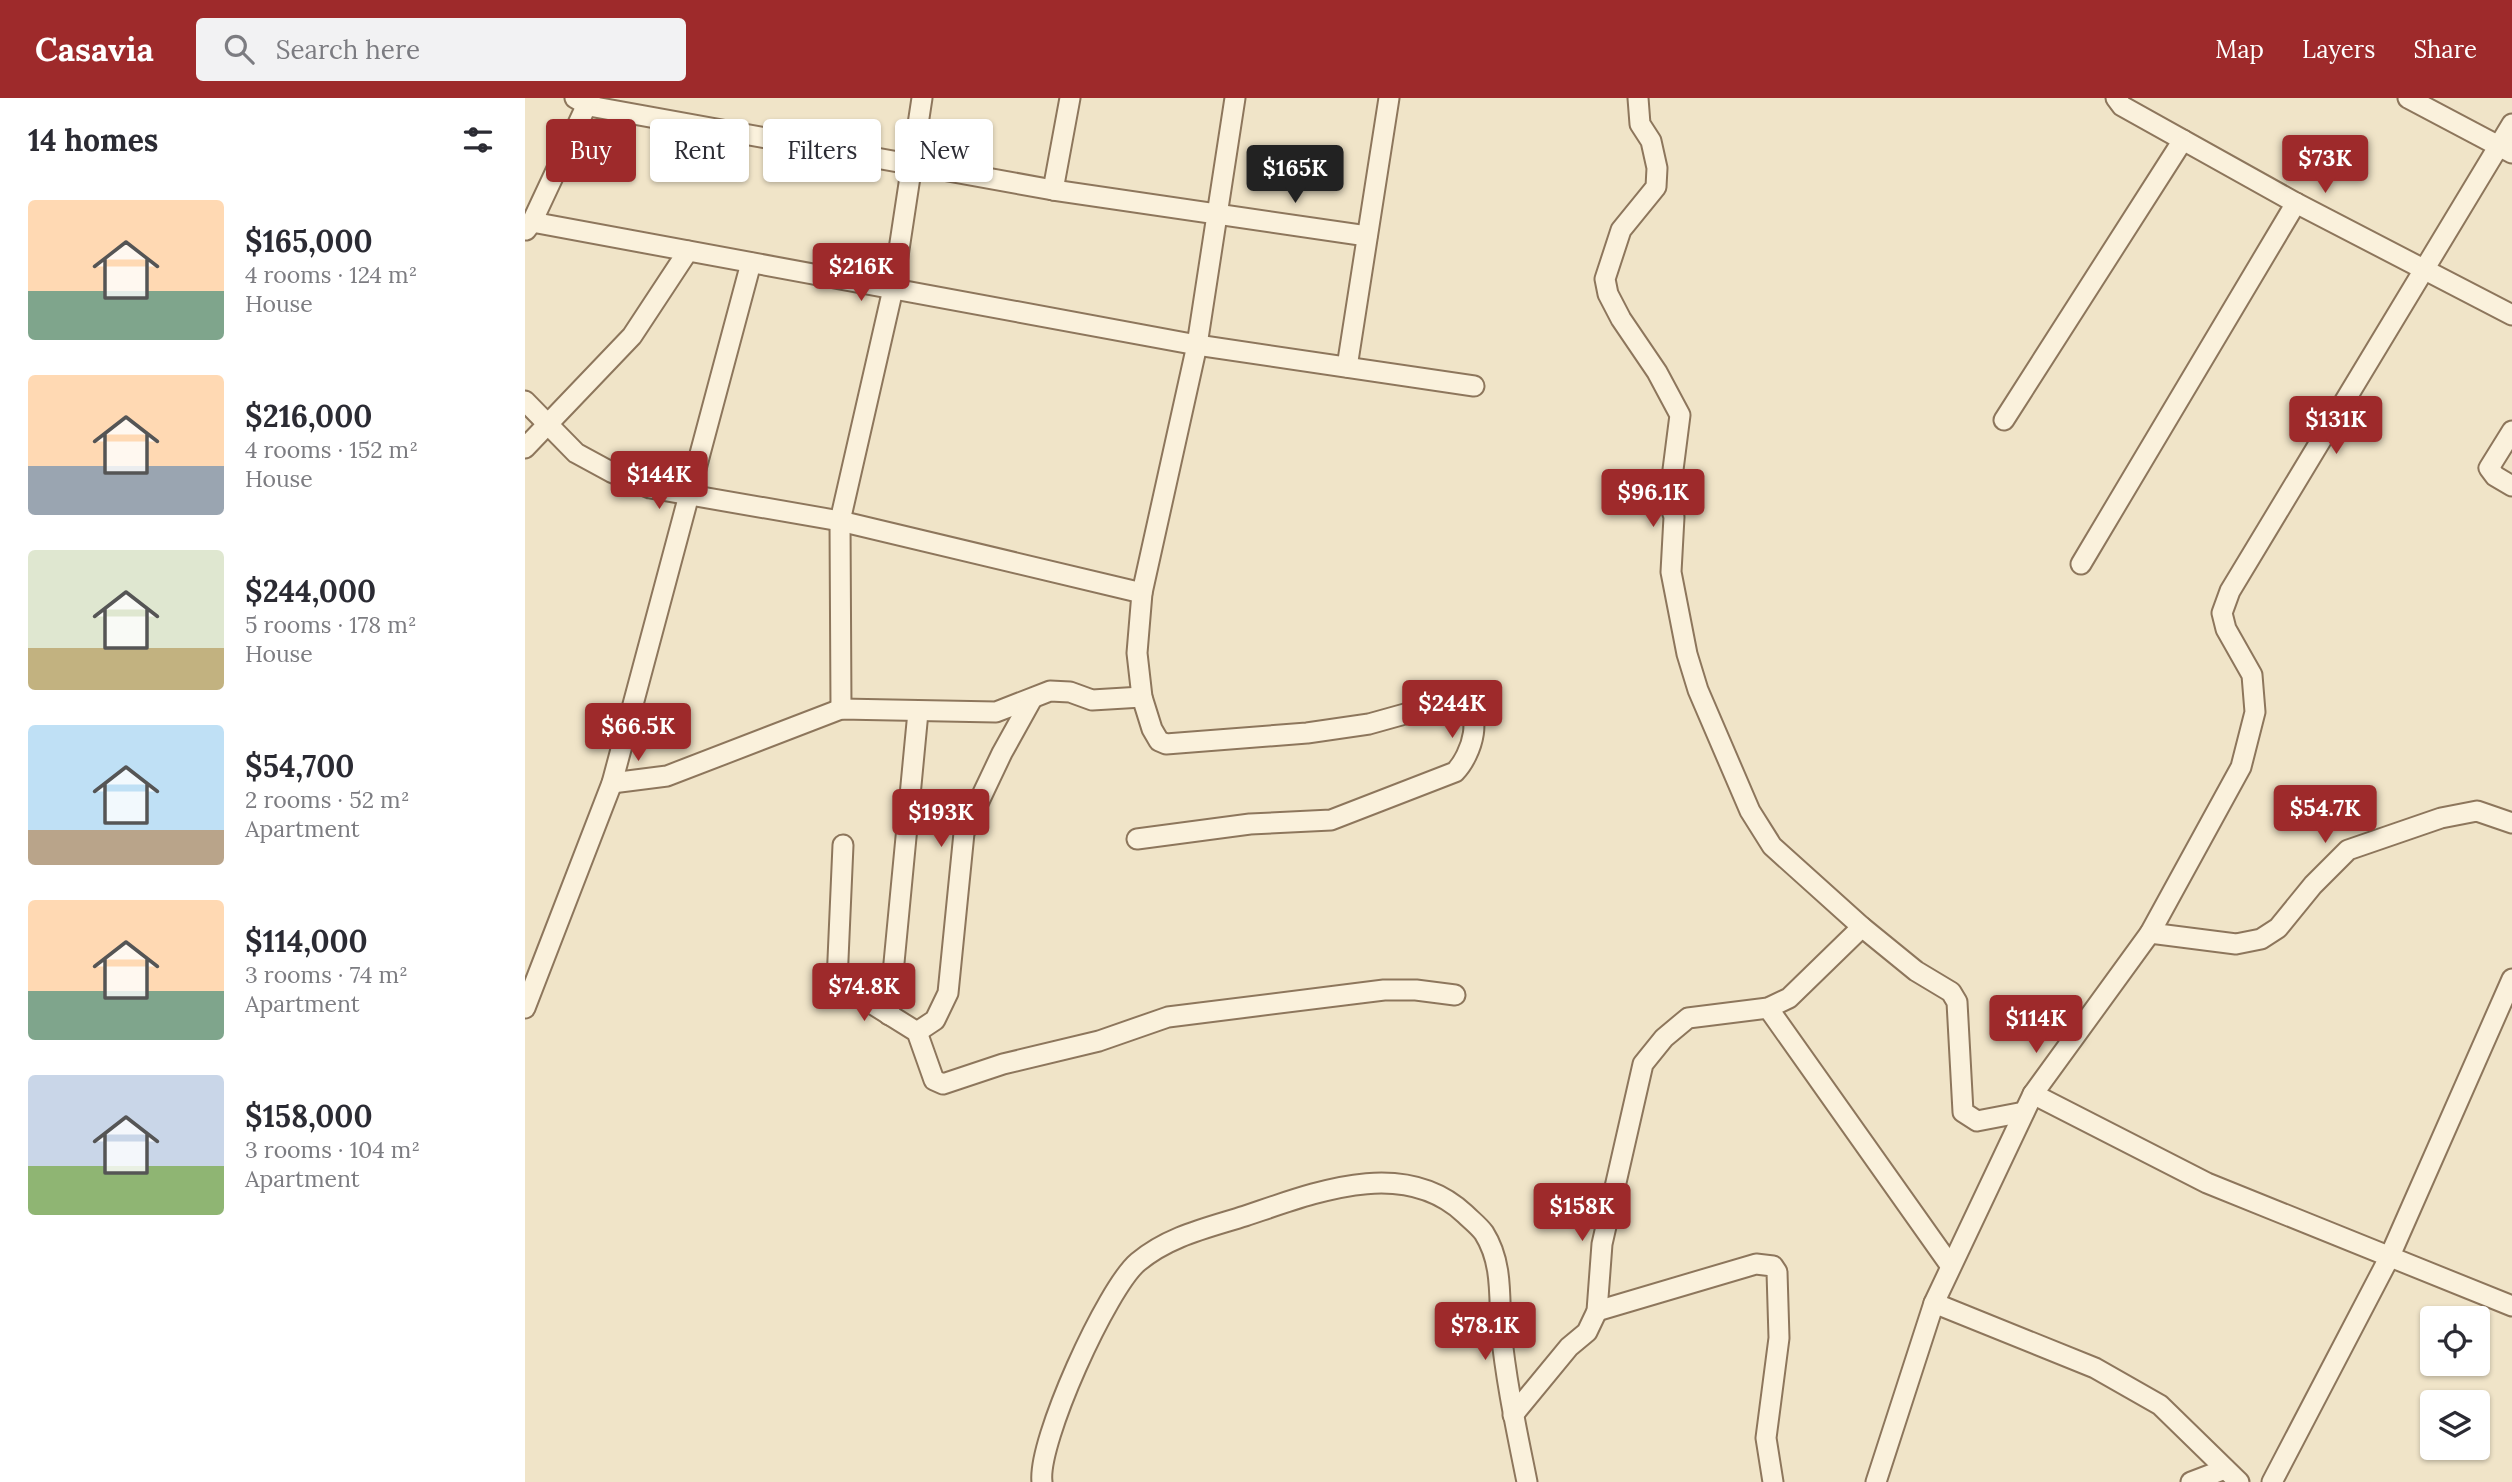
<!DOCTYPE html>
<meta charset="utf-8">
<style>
:root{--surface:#fff;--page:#f2f2f3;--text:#2b2b33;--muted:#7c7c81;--accent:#9e2a2b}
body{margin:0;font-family:Lora,serif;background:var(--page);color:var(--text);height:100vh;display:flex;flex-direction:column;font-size:26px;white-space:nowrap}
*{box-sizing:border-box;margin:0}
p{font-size:23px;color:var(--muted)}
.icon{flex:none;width:38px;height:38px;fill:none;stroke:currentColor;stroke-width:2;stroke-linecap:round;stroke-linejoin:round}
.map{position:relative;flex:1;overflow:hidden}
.side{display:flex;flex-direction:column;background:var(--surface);width:525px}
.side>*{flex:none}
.hud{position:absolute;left:21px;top:21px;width:665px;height:63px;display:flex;gap:14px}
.controls{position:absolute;left:1895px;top:1208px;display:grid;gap:14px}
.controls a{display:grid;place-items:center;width:70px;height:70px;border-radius:7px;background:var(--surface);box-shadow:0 2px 5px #0004;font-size:35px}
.price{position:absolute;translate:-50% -60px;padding:0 16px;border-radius:7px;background:var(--accent);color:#fff;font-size:23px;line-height:46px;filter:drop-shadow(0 2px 4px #0008)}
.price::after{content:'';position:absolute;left:50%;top:42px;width:21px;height:16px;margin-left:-10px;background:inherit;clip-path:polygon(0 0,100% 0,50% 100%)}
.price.active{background:#222;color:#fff}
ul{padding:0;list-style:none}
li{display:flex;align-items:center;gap:21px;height:175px;padding:0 28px}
li span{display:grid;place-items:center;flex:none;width:196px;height:140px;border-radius:7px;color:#555}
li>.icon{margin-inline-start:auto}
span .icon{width:84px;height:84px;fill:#fffc;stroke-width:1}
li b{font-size:30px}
h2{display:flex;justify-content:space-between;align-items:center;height:84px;padding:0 28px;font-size:30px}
.pill{padding:0 24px;border-radius:7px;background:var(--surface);box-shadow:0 2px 5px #0004;font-size:24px;line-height:63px}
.pill.active{background:var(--accent);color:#fff}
header{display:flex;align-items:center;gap:42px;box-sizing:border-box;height:98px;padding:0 35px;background:var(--accent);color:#fff}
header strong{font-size:33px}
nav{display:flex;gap:38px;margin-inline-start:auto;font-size:24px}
.search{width:490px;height:63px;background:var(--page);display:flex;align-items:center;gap:18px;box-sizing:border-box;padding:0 24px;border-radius:7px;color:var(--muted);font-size:26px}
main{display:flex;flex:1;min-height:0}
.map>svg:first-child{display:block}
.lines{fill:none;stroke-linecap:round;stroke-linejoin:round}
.minor-casing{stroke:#8d765c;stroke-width:23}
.minor{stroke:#faf1dc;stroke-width:19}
</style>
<header>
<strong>Casavia</strong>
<div class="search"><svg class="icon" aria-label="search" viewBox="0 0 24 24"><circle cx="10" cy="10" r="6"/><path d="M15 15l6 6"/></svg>Search here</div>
<nav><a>Map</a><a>Layers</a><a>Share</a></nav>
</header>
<main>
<section class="side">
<h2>14 homes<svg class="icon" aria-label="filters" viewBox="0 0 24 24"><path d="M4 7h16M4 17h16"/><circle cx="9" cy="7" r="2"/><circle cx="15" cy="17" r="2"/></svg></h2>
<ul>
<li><span style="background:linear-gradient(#ffd9b3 65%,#7fa58c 0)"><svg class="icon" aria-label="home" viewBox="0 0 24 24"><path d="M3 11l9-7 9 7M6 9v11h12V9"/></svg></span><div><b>$165,000</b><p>4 rooms · 124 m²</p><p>House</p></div></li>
<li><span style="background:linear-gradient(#ffd9b3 65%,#9aa5b1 0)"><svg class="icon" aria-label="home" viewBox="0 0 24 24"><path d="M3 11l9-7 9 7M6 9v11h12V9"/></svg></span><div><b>$216,000</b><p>4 rooms · 152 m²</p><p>House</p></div></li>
<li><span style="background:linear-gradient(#dfe7d0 70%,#c2b280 0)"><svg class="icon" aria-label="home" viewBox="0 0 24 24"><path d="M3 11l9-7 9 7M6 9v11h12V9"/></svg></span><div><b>$244,000</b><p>5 rooms · 178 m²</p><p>House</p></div></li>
<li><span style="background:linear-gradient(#bfe0f5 75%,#b9a48a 0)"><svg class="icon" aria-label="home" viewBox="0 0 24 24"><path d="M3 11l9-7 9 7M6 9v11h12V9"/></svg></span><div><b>$54,700</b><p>2 rooms · 52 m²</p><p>Apartment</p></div></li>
<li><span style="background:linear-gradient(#ffd9b3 65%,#7fa58c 0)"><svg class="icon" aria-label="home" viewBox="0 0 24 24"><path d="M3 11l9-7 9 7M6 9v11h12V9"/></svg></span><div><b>$114,000</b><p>3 rooms · 74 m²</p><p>Apartment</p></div></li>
<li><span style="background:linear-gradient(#c9d6e8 65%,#8fb573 0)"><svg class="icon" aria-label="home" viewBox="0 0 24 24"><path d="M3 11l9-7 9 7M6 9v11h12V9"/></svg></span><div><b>$158,000</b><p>3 rooms · 104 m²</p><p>Apartment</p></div></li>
</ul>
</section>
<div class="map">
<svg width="1987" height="1384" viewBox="0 0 1987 1384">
<rect width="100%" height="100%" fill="#f0e4c8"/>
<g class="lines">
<defs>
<g id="minor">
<polyline points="50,0 64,8 528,92 842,138"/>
<polyline points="1113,0 1115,26 1126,43 1132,70 1131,89 1096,132 1080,181 1083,196 1096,221 1132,274 1155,317 1144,403 1149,419 1146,474 1162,556 1173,592 1225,713 1247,748 1337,829 1391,873 1426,894 1432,904 1438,1014 1452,1023 1499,1014"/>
<polyline points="1591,0 1597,8 1771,105 1987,217"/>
<polyline points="1883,0 1987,55"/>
<polyline points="528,92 545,0"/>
<polyline points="7,124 672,247 949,288"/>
<polyline points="1,132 7,124 65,0"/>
<polyline points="822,269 864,0"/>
<polyline points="0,303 51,355 86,374 125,390 315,423 617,495"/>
<polyline points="1479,322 1658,42"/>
<polyline points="1987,333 1964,370 1970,378 1987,388"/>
<polyline points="0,350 107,238 163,153"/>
<polyline points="1556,466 1771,105"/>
<polyline points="316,611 315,423 368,191 397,0"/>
<polyline points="87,685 142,678 316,611 471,614 525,593 545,594 567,602 617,599"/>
<path d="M 612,741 L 725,726 L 806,722 L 930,674 C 946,658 963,611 930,602 L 844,626 L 782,635 L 641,646 L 634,643 L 627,631 L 617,599 L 612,555 L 617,495 L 672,247 L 710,0"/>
<polyline points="318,747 312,884 392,934 409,982 418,986 478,966 574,943 643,919 859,892 891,892 930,897"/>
<polyline points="1625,835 1711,846 1736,841 1753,830 1788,787 1823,752 1916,720 1952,713 1987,725"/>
<polyline points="0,910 87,685 226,165"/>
<polyline points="1243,910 1425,1167"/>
<polyline points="364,917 393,614"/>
<polyline points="392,934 410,922 423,895 439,735 477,655 507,601"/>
<polyline points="1508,996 1682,1085 1987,1208"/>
<polyline points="1409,1205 1570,1270 1635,1307 1714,1384"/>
<polyline points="1072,1213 1231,1166 1248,1168 1252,1174 1254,1240 1241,1340 1248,1384"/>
<polyline points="988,1317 1044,1249 1062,1234 1072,1213 1077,1146 1118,966 1139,940 1163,920 1243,910 1264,900 1337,829"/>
<path d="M 517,1384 C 512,1344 582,1190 613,1164 C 644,1138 682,1130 720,1118 C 789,1095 878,1058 940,1116 C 946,1122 954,1128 959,1135 C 978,1165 974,1199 976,1232 C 981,1284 992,1334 1002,1384"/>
<polyline points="1351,1384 1409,1205 1508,996 1625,835 1716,669 1730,614 1727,577 1701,531 1697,515 1705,493 1987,26"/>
<polyline points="1666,1384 1700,1371"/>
<polyline points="1747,1384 1864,1160 1987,881"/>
</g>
</defs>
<use href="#minor" class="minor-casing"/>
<use href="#minor" class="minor"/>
</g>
</svg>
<div class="controls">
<a><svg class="icon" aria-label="locate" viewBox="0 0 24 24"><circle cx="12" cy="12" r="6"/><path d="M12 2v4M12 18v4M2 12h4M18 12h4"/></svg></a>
<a><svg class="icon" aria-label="layers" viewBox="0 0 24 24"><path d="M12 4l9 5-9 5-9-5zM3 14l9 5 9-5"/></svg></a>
</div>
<b class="price" style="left:1800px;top:97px">$73K</b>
<b class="price active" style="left:770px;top:107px">$165K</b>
<b class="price" style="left:336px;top:205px">$216K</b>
<b class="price" style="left:1811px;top:358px">$131K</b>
<b class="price" style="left:134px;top:413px">$144K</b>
<b class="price" style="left:1128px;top:431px">$96.1K</b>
<b class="price" style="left:927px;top:642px">$244K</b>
<b class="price" style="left:113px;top:665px">$66.5K</b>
<b class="price" style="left:1800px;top:747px">$54.7K</b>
<b class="price" style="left:416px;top:751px">$193K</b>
<b class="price" style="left:339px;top:925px">$74.8K</b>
<b class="price" style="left:1511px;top:957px">$114K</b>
<b class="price" style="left:1057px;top:1145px">$158K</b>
<b class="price" style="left:960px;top:1264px">$78.1K</b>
<div class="hud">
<a class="pill active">Buy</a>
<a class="pill">Rent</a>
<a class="pill">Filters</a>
<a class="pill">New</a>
</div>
</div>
</main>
